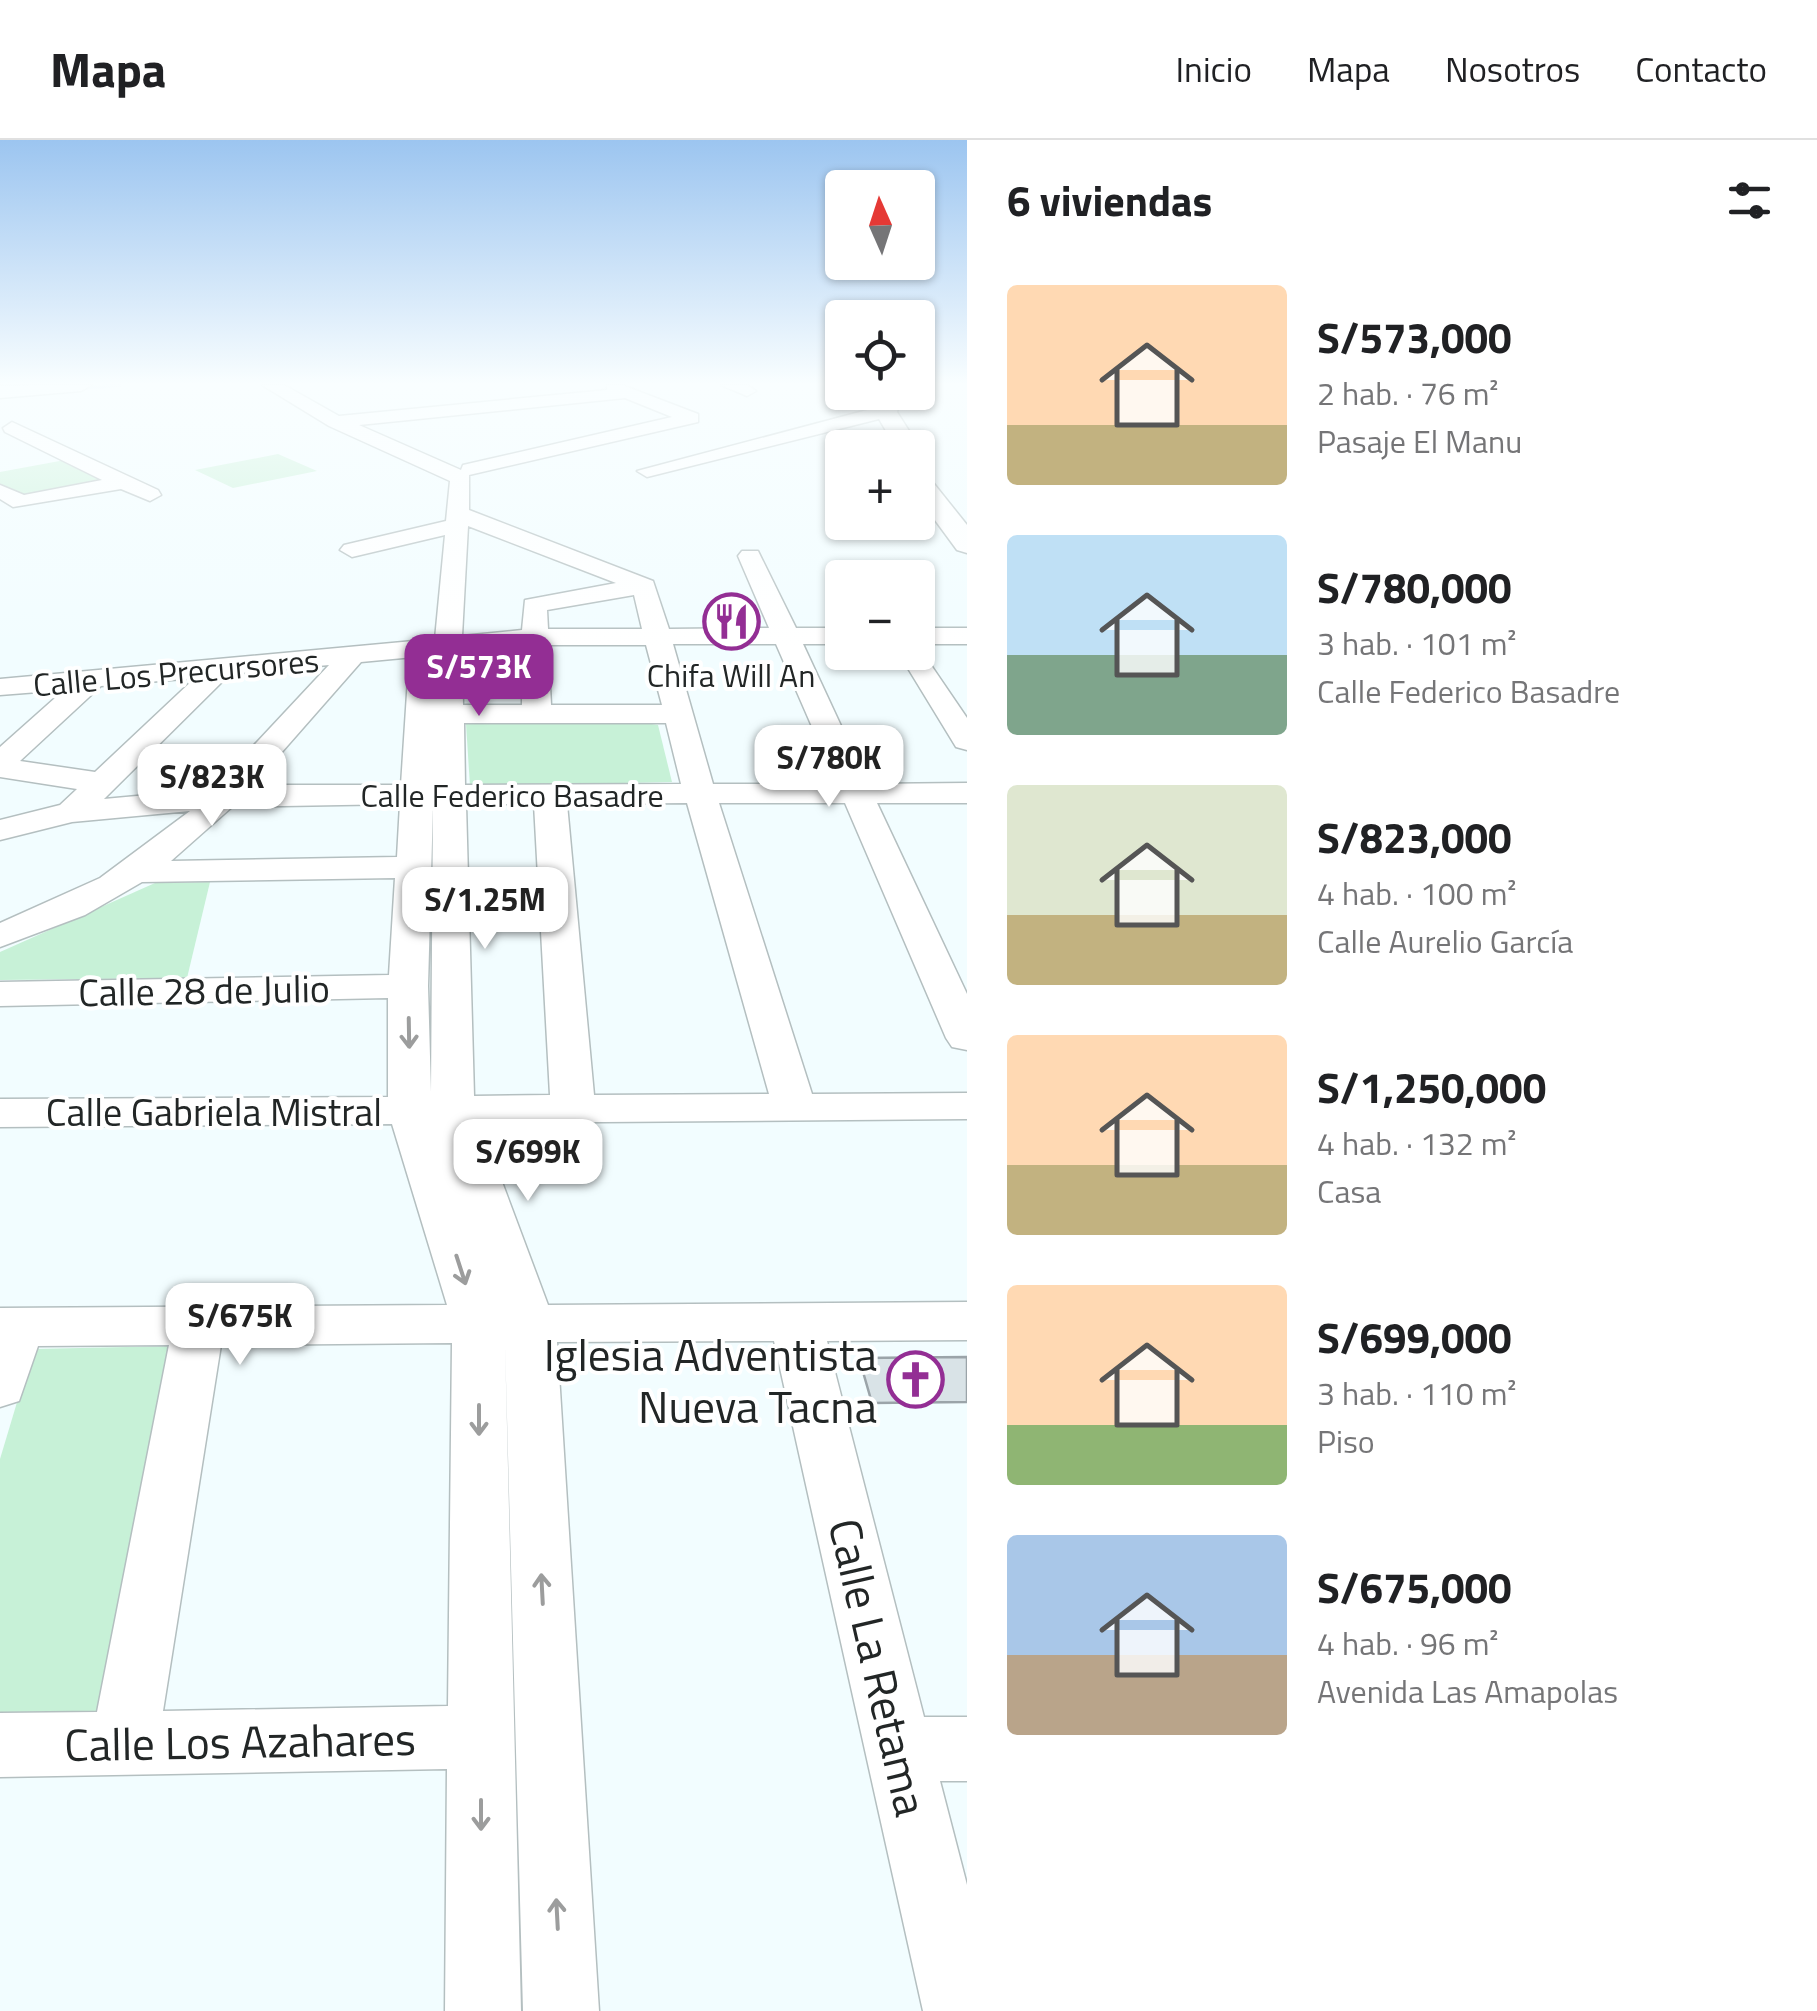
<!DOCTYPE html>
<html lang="es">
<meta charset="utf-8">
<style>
:root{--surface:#fff;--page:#f2f2f2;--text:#202124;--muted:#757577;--line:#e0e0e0;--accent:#932e94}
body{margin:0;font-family:"Titillium Web",sans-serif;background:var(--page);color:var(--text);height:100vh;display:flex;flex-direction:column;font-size:38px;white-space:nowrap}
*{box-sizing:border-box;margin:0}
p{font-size:32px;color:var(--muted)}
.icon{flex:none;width:55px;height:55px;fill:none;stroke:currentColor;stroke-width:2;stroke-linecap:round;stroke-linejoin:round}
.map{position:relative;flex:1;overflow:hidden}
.sheet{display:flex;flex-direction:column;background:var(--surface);width:850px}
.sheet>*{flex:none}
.needle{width:65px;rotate:357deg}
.fabs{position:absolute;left:825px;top:30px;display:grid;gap:20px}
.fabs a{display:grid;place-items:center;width:110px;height:110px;border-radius:10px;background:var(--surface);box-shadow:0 2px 8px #0004;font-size:50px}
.price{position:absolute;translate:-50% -85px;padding:0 22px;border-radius:20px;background:#fff;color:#222;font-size:32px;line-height:65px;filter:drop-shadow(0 2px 5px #0008)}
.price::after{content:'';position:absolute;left:50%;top:60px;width:30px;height:22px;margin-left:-15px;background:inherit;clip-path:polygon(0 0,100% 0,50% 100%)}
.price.current{background:var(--accent);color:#fff}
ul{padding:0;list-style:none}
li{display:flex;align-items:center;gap:30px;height:250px;padding:0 40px}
li span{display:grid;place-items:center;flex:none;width:280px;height:200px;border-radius:10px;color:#555}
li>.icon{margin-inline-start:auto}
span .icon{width:120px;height:120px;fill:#fffc;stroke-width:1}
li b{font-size:42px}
h2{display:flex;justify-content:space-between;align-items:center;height:120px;padding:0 40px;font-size:42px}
header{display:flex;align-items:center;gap:60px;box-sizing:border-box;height:140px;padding:0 50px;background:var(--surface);border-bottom:2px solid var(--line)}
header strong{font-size:48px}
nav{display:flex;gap:55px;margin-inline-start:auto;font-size:35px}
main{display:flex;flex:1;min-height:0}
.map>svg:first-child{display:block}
.green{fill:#c7f1d7}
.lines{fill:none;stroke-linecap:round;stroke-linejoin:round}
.stream{stroke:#cadffb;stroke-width:4}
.building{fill:#d9e3e7;stroke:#9ba4a9;stroke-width:2.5}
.minor-casing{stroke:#b4bfc0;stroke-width:3}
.major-casing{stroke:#b4bfc0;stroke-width:3}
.minor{fill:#fff;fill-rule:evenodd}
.major{fill:#fff;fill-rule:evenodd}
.oneway{stroke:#9c9d9d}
.labels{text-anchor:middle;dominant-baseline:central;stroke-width:8;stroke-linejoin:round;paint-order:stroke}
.far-street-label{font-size:32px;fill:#222626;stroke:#fff}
.far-poi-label{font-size:32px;fill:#222626;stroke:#fff}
.street-label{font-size:38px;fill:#222626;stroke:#fff}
.near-poi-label{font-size:45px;fill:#222626;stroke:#fff;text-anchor:end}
.near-street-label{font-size:45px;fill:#222626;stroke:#fff}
</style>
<header>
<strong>Mapa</strong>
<nav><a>Inicio</a><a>Mapa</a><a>Nosotros</a><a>Contacto</a></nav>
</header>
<main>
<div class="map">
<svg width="967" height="1871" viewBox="0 0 967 1871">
<rect width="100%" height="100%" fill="#f2fdff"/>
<g class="green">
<polygon points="278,314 317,331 233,348 195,330"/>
<polygon points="65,320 109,341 23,358 0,347 0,332"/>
<polygon points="466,584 652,584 658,585 672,642 470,646"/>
<polygon points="210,742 187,838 0,840 0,812 155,743"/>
<polygon points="174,1206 106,1571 0,1572 0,1319 33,1209"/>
</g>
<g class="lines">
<polyline class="stream" points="78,248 120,245"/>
</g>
<polygon class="building" points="967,1217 967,1262 872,1263 859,1218"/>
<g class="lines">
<defs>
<g id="minor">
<path d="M 262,245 L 284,245 L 339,276 L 607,250 L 607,245 L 622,245 L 698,274 L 698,282 L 469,335 L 469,370 L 653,441 L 669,489 L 769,488 L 738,416 L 742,411 L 758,411 L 796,488 L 842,488 L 842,504 L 803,504 L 868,644 L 967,643 L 967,663 L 877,663 L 967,854 L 967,910 L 952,907 L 946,898 L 845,663 L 719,663 L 812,954 L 967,953 L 967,979 L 480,983 L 548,1165 L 967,1162 L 967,1200 L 827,1201 L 924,1577 L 967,1577 L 967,1641 L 940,1641 L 967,1745 L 967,1871 L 923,1871 L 774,1201 L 557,1202 L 599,1871 L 523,1871 L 505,1203 L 521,1871 L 445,1871 L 447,1629 L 0,1637 L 0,1573 L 97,1572 L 169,1205 L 38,1206 L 19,1261 L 0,1267 L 0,1168 L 447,1165 L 392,984 L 0,987 L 0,959 L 388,957 L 388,858 L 0,866 L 0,842 L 389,835 L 395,738 L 142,742 L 85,775 L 0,807 L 0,783 L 100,738 L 190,671 L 72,682 L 0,700 L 0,680 L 60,665 L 77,649 L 0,637 L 0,607 L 64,550 L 0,555 L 0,539 L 435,499 L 445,395 L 352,417 L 340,410 L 344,405 L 446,381 L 450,341 L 329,286 ZM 625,258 L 672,277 L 463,325 L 461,330 L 359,285 ZM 468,386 L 616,443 L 525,460 L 522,490 L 462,496 ZM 634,455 L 642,489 L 548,489 L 547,470 ZM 673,504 L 776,504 L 837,644 L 713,644 ZM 548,505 L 646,505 L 662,565 L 551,565 ZM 522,506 L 522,565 L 463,565 L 462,512 ZM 435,515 L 434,536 L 422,530 L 408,538 L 401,645 L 253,645 L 361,522 ZM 329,525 L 213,649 L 104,659 L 230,534 ZM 195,538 L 95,632 L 20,621 L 101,546 ZM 464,583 L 666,583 L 681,644 L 465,645 ZM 687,663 L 769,954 L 594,955 L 567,664 ZM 400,664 L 397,717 L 171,721 L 232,667 ZM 433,664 L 431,952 L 428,846 ZM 466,664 L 534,664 L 550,955 L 474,956 ZM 452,1203 L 448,1566 L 163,1571 L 221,1205 Z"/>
<polygon points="721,245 747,245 756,251 747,256"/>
<polygon points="871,269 895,275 647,337 637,331"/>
<polygon points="12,282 158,350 161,355 150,361 121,349 13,367 0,359 0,345 24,355 102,340 5,292 3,288"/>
<rect x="918" y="488" width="49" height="16"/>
<polygon points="918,506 967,578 967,610 956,607 898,512 918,512"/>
</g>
<g id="major">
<polygon points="92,245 81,251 0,258 0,246"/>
<polygon points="880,252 902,252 897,272 920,308 918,312 918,308 896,308 875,272"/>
<polygon points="918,332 927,335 967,385 967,413 957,410 918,357"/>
</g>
</defs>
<use href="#minor" class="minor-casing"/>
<use href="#major" class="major-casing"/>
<use href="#minor" class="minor"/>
<use href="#major" class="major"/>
</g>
<defs><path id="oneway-shaft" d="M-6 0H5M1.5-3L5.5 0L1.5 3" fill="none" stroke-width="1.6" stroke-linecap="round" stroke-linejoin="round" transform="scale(2.5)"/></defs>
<g class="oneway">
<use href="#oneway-shaft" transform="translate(409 893) rotate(89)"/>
<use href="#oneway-shaft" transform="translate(461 1130) rotate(72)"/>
<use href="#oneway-shaft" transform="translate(479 1280) rotate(90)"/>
<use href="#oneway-shaft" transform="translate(542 1449) rotate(-93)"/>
<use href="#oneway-shaft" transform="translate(481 1675) rotate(90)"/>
<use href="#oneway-shaft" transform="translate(557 1774) rotate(-93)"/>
</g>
<linearGradient id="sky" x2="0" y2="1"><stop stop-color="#9cc5f0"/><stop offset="0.48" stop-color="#f9feff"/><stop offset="1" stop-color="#f9feff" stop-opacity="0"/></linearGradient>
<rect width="967" height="507" fill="url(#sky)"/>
<defs>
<symbol id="restaurant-ring" viewBox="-11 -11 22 22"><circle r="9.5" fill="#fff" stroke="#932e94" stroke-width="1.5"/><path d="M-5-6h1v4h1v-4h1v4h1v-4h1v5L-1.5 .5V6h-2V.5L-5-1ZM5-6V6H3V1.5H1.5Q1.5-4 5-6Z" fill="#932e94"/></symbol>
<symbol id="church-ring" viewBox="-11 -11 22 22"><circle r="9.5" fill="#fff" stroke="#932e94" stroke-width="1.5"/><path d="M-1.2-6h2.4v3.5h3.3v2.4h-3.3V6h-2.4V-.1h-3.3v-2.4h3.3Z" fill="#932e94"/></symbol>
</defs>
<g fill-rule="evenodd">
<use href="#restaurant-ring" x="700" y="450" width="63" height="63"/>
<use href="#church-ring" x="884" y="1208" width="63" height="63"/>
</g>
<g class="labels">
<g class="far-street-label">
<text transform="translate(176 532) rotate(-5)">Calle Los Precursores</text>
<text x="512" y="655">Calle Federico Basadre</text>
</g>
<g class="far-poi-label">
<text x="731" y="535">Chifa Will An</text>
</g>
<g class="street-label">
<text transform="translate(204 850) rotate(-1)">Calle 28 de Julio</text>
<text x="214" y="972">Calle Gabriela Mistral</text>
</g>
<g class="near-poi-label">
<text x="877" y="1214">Iglesia Adventista<tspan x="877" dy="52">Nueva Tacna</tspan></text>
</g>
<g class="near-street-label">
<text transform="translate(879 1527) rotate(77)">Calle La Retama</text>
<text transform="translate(240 1601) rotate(-1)">Calle Los Azahares</text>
</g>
</g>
</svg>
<div class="fabs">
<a><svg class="needle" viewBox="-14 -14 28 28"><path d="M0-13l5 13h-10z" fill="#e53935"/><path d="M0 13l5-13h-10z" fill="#757577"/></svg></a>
<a><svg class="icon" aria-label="locate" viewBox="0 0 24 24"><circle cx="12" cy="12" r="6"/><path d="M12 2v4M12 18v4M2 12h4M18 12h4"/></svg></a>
<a>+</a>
<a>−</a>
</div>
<b class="price current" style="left:479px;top:579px">S/573K</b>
<b class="price" style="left:829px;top:670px">S/780K</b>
<b class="price" style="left:212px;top:689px">S/823K</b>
<b class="price" style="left:485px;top:812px">S/1.25M</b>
<b class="price" style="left:528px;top:1064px">S/699K</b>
<b class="price" style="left:240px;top:1228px">S/675K</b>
</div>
<section class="sheet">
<h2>6 viviendas<svg class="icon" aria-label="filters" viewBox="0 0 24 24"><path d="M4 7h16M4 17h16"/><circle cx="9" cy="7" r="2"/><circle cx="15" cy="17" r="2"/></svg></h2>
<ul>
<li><span style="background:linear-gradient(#ffd9b3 70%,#c2b280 0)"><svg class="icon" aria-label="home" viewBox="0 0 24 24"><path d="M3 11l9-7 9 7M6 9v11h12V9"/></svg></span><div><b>S/573,000</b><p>2 hab. · 76 m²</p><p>Pasaje El Manu</p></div></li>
<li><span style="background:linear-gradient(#bfe0f5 60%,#7fa58c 0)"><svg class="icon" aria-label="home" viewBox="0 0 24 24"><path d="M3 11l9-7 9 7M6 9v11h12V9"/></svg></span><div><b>S/780,000</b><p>3 hab. · 101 m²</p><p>Calle Federico Basadre</p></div></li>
<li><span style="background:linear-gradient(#dfe7d0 65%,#c2b280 0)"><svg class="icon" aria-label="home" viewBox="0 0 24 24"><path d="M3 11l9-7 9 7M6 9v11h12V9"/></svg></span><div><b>S/823,000</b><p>4 hab. · 100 m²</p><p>Calle Aurelio García</p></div></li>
<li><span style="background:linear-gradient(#ffd9b3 65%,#c2b280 0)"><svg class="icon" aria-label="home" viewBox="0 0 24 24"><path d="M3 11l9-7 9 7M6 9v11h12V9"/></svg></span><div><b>S/1,250,000</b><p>4 hab. · 132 m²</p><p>Casa</p></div></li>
<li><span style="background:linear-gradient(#ffd9b3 70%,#8fb573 0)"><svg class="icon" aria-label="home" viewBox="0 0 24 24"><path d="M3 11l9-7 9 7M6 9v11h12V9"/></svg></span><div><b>S/699,000</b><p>3 hab. · 110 m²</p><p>Piso</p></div></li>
<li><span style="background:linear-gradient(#a9c7e8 60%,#b9a48a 0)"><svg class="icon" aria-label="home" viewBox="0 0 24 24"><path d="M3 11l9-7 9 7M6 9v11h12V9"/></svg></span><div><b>S/675,000</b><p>4 hab. · 96 m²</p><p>Avenida Las Amapolas</p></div></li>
</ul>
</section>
</main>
